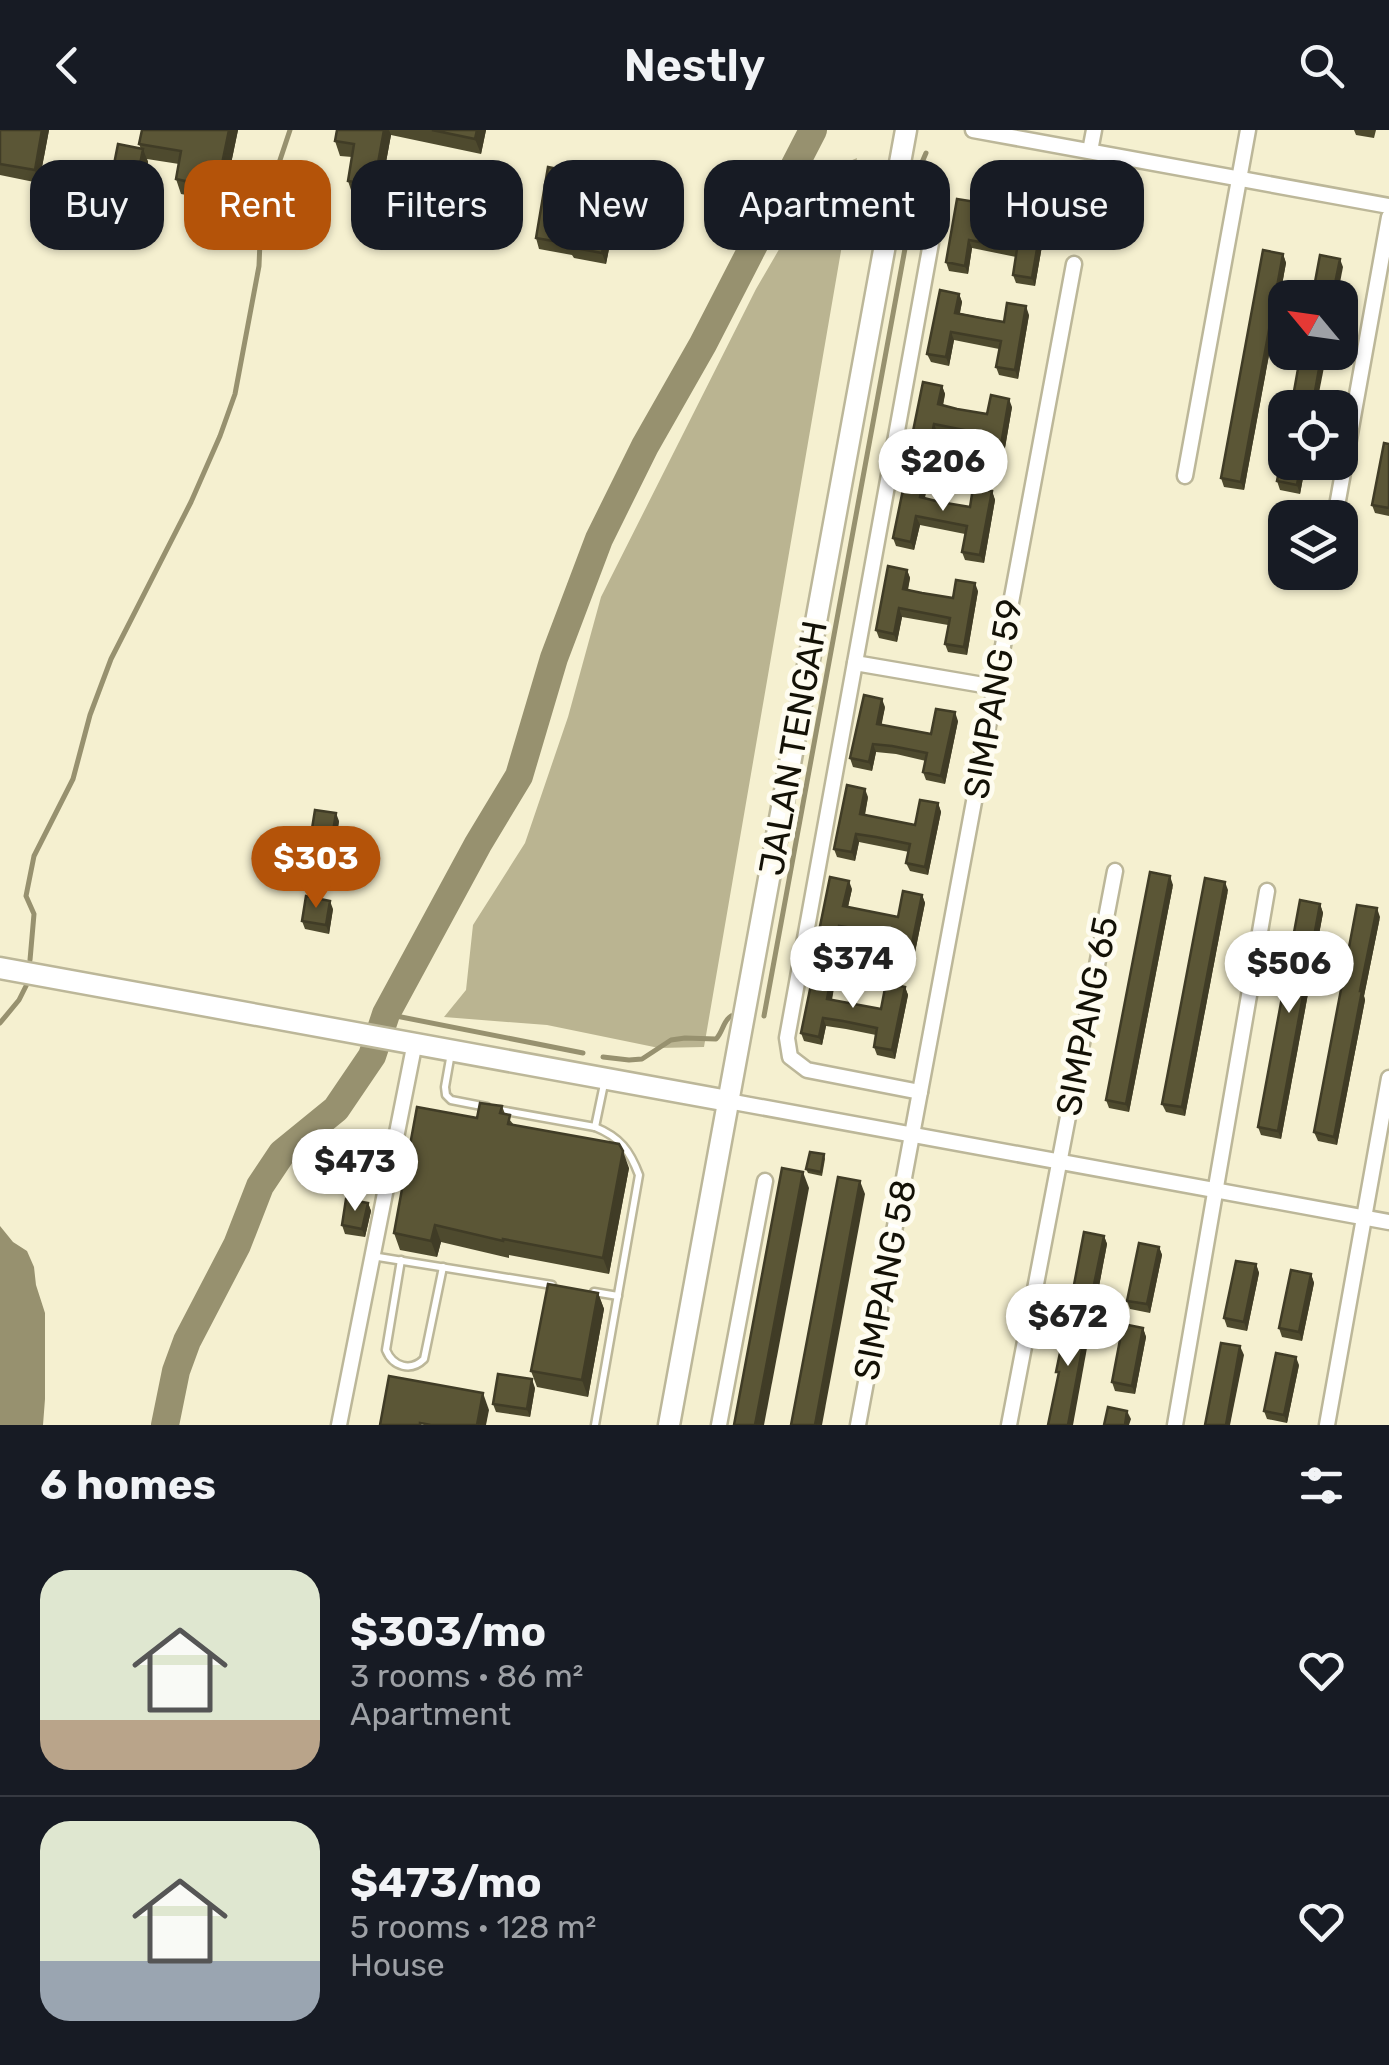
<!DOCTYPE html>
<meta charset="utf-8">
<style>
:root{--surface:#171b24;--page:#242831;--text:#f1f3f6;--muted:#9ea1a6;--line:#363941;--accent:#b45309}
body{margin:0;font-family:Rubik,sans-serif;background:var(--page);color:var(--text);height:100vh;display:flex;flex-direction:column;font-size:38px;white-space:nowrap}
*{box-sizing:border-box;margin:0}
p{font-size:32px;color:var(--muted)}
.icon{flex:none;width:55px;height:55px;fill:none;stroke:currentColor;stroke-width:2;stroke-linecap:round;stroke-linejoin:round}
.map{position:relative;height:1295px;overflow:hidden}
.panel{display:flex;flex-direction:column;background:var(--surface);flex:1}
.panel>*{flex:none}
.top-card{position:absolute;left:30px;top:30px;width:1330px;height:90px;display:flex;gap:20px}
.needle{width:65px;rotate:299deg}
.fabs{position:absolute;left:1268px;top:150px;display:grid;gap:20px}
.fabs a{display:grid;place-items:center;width:90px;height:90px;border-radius:20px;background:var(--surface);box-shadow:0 2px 8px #0004;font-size:50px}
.price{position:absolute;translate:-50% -85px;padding:0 22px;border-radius:35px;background:#fff;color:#222;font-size:32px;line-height:65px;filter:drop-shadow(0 2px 5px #0008)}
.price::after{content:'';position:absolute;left:50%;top:60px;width:30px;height:22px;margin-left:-15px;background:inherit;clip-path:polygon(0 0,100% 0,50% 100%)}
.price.current{background:var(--accent);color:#fff}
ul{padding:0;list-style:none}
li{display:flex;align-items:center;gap:30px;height:250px;padding:0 40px}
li+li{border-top:2px solid var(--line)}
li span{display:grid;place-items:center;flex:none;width:280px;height:200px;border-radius:30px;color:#555}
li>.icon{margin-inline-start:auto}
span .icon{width:120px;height:120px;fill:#fffc;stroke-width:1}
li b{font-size:42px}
h2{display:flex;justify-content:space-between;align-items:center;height:120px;padding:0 40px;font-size:42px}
.tag{padding:0 35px;border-radius:30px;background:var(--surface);box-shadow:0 2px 8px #0004;font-size:35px;line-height:90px}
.tag.current{background:var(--accent);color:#fff}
header{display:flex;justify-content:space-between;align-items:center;height:130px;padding:0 40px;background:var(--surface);font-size:45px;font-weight:600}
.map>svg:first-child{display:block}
.forest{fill:#bab491}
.water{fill:#97916f}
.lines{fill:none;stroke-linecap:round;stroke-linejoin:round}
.stream{stroke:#97916f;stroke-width:5}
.river{stroke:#97916f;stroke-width:28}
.lane-casing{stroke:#bcb799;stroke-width:11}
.street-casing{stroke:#bcb799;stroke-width:19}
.secondary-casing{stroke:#bcb799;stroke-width:25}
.primary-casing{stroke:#bcb799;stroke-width:25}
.lane{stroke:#fff;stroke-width:6}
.street{stroke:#fff;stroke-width:14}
.secondary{stroke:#fff;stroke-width:20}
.primary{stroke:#fff;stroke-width:20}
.wall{fill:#4e4a2e}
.shaded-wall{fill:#403c26}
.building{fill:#5b5636;stroke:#403c26;stroke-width:2.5}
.labels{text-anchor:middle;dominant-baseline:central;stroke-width:10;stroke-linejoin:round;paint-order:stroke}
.street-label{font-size:35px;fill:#131106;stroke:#fefcf0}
</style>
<header><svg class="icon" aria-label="back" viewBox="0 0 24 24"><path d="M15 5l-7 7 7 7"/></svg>Nestly<svg class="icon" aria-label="search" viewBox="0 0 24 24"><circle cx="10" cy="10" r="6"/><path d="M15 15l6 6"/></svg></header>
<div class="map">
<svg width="1389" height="1295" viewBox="0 0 1389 1295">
<rect width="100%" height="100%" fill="#f5f0d0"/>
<polygon class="forest" points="857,28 704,917 659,918 547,895 444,887 466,860 473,795 525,713 568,587 601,467 756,159 824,42"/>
<polygon class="water" points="0,1096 13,1112 27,1121 34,1137 36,1155 45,1183 45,1269 43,1295 0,1295"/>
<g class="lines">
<g class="stream">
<polyline points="793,37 807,44 872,64"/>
<polyline points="30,830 34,784 26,766 34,726 73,649 90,585 111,529 191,372 220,306 235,264 259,136 261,87 290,0"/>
<polyline points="386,884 583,923"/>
<polyline points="764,886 920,37 926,23"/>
<polyline points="0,893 19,870 27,854"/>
<path d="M 603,927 L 629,930 L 642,929 L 671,910 L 685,908 L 716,909 C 723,902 723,891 731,886"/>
</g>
<polyline class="river" points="165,1295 176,1241 187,1211 237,1115 260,1056 282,1023 336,979 372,926 386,884 478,714 519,646 554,528 599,409 645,316 703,214 813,0"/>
<defs>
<g id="lane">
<polyline points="451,923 445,957 446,965 451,970 487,977"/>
<path d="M 500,980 L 595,997 C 620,1007 630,1021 639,1045 L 595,1295"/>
<polyline points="595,997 604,954"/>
<polyline points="372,1126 552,1155"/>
<path d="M 401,1130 L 386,1220 C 393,1237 411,1242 424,1229 L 443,1137"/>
<polyline points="594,1162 618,1166"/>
</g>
<g id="street">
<polyline points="973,0 1389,76"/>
<polyline points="1090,21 1094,0"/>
<polyline points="1185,346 1248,0"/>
<polyline points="1337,376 1389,87"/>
<polyline points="855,533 995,557"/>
<polyline points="920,962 807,940 790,927 787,908 931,113"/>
<polyline points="728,971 1389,1092"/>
<polyline points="339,1295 415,912"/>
<polyline points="719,1295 765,1051"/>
<polyline points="858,1295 1074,134"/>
<polyline points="1009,1295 1115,741"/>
<polyline points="1175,1295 1267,761"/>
<polyline points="1327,1295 1389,948"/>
</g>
<polyline id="secondary" points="0,838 728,971"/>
<polyline id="primary" points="669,1295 906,0"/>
</defs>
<use href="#lane" class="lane-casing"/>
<use href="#street" class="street-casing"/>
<use href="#secondary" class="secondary-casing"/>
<use href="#primary" class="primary-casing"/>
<use href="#lane" class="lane"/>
<use href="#street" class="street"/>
<use href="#secondary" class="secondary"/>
<use href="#primary" class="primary"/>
</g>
<g class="wall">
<polygon points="0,0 49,0 39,53 0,45"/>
<polygon points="142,0 238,0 223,72 181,64 176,49 179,34 147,29 148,32 135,97 109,92 105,80 141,19 139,14"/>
<polygon points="337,0 486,0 481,24 391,5 379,70 353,66 348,51 352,27 340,26 335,11"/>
<polygon points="1354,0 1376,0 1374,8 1356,5"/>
<polygon points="568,41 572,52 566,86 608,93 612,104 606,134 574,128 572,125 539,119 536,108"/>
<polygon points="976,72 979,80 977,92 1021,100 1046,93 1035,156 1016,153 1013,145 1016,127 972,118 968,144 949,141 946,132"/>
<polygon points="1283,124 1286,133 1244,360 1224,357 1221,348"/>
<polygon points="959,164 962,172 960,183 1004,192 1029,185 1018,249 999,245 996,237 999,219 954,210 949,236 931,232 927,224"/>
<polygon points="942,256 945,264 943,276 987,284 1012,277 1001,341 983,338 979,329 983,311 937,302 932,328 913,324 910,316"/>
<polygon points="1389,314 1389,386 1375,383 1372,375"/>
<polygon points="1285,332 1306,332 1300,364 1280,360 1277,351"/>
<polygon points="924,348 927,357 925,368 940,372 970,377 992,361 995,370 984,433 965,430 962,422 965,404 920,395 914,420 896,416 893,408"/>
<polygon points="907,440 910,448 908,460 953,468 978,461 967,525 948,522 945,514 948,495 902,487 897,512 879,508 876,500"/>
<polygon points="885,577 881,595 931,604 958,591 945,654 926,650 923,642 926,631 896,624 876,622 872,641 853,637 850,628"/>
<polygon points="868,667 865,685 915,695 938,673 941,682 928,745 910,741 906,733 909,722 859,712 855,731 837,727 834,719"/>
<polygon points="339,691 334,723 313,719 310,711"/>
<polygon points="1173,755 1129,982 1109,978 1106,970"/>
<polygon points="852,759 848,777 898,787 922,765 925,773 912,837 893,833 890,825 892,813 862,807 842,804 839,823 820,819 817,811"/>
<polygon points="1228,760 1185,986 1166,982 1162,974"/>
<polygon points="1320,774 1323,783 1281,1009 1261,1005 1258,997"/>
<polygon points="333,779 329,804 305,799 302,791"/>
<polygon points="1380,787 1364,866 1365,870 1337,1015 1318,1011 1314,1002"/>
<polygon points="835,852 832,870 881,879 905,857 908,865 895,929 877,925 874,917 876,905 846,899 826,896 822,915 804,911 801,903"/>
<polygon points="502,976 505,984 514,995 629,1038 609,1144 509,1125 509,1128 441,1112 437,1127 400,1120 394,1103 477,988"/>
<polygon points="824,1024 825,1029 822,1046 808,1043 806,1039"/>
<polygon points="368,1073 371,1081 365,1107 345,1104 342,1095"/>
<polygon points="1104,1106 1107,1114 1096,1172 1076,1168 1073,1160"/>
<polygon points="1159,1117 1162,1125 1150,1183 1130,1179 1127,1171"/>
<polygon points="1256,1134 1259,1143 1247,1201 1227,1197 1224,1188"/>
<polygon points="1311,1144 1314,1153 1302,1211 1282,1207 1279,1198"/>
<polygon points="598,1163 604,1179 588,1267 537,1257 531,1241"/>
<polygon points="1143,1198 1146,1207 1135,1264 1115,1261 1112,1252"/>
<polygon points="1299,1235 1287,1293 1267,1289 1264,1281"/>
<polygon points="535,1258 530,1287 496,1282 493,1274"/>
</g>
<g class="shaded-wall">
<polygon points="42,0 49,0 39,53 35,40"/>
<polygon points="229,0 238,0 223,72 217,58"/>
<polygon points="384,0 389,0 391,5 379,70 374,55"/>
<polygon points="477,0 486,0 481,24 475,9"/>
<polygon points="143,19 148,32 135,97 130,85"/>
<polygon points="568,41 572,52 564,96 560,85"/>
<polygon points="976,72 979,80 976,99 973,91"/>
<polygon points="1043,84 1046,93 1035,156 1032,148"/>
<polygon points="608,93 612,104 606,134 602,123"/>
<polygon points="969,110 972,118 968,144 965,136"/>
<polygon points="1283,124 1286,133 1244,360 1241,352"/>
<polygon points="1340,129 1343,137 1337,168 1332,168"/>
<polygon points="959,164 962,172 958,191 955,183"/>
<polygon points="1026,176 1029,185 1018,249 1015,240"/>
<polygon points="951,202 954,210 949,236 946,227"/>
<polygon points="1322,222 1327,222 1316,278 1312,278"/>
<polygon points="942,256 945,264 941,283 938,274"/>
<polygon points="1009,269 1012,277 1001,341 998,332"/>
<polygon points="934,294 937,302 932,328 929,319"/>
<polygon points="1301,332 1306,332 1300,364 1297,355"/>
<polygon points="924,348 927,357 923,375 920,367"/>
<polygon points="992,361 995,370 984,433 980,425"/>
<polygon points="916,386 920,395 914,420 911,412"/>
<polygon points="907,440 910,448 906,467 903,459"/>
<polygon points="975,453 978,461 967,525 964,517"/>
<polygon points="899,478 902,487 897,512 894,504"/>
<polygon points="882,569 885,577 880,603 877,594"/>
<polygon points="955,582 958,591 945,654 941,646"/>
<polygon points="873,614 876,622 872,641 869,632"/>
<polygon points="865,659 868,667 863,693 860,684"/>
<polygon points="938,673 941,682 928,745 925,737"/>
<polygon points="336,683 339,691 334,723 331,714"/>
<polygon points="856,704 859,712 855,731 852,722"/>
<polygon points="1170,746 1173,755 1129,982 1126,974"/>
<polygon points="849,751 852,759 846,785 843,776"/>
<polygon points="1225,752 1228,760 1185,986 1182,977"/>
<polygon points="922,765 925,773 912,837 909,828"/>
<polygon points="330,771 333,779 329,804 326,795"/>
<polygon points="1320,774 1323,783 1281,1009 1278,1001"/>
<polygon points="1377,778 1380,787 1364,866 1365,870 1337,1015 1334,1007 1360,861"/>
<polygon points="839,796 842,804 839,823 836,814"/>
<polygon points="832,843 835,852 830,877 827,869"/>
<polygon points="905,857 908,865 895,929 892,920"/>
<polygon points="823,888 826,896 822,915 819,907"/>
<polygon points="623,1021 629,1038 609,1144 603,1128"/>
<polygon points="803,1042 809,1058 764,1295 755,1295"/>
<polygon points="860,1051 865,1064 822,1295 815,1295"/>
<polygon points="368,1073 371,1081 365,1107 362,1099"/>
<polygon points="435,1095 441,1112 437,1127 431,1111"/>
<polygon points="1104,1106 1107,1114 1096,1172 1092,1164"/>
<polygon points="1159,1117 1162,1125 1150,1183 1147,1174"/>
<polygon points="1256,1134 1259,1143 1247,1201 1244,1192"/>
<polygon points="1311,1144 1314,1153 1302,1211 1299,1202"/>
<polygon points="598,1163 604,1179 588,1267 582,1250"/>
<polygon points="1088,1188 1091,1196 1073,1295 1068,1295"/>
<polygon points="1143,1198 1146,1207 1135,1264 1132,1256"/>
<polygon points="1240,1216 1244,1225 1230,1295 1226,1295"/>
<polygon points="1296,1227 1299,1235 1287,1293 1284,1285"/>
<polygon points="532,1249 535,1258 530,1287 527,1279"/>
<polygon points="483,1263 489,1280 486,1295 477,1295"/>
<polygon points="1127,1281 1131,1289 1129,1295 1125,1295"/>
</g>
<g class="building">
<polygon points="0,0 42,0 35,40 0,34"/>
<polygon points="142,0 229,0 217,58 176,49 181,21 139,14"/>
<polygon points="337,0 384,0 374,55 348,51 354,14 335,11"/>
<polygon points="432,0 477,0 475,9"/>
<polygon points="118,14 143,19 130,85 105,80"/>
<polygon points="548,37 568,41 560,85 608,93 602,123 570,117 570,114 536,108"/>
<polygon points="957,69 976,72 973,91 992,95 1021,100 1024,81 1043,84 1032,148 1013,145 1017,119 969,110 965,136 946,132"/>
<polygon points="1263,120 1283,124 1241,352 1221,348"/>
<polygon points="1320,125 1340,129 1332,168 1312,168"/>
<polygon points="940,160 959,164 955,183 986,189 1004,192 1007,173 1026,176 1015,240 996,237 1001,211 951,202 946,227 927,224"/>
<polygon points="1301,222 1322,222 1312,278 1291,278"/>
<polygon points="923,252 942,256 938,274 957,279 987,284 991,265 1009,269 998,332 979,329 984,304 934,294 929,319 910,316"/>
<polygon points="1285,310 1285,332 1301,332 1297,355 1277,351"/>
<polygon points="1384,313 1389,314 1389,378 1372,375"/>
<polygon points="906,345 924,348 920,367 940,372 970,377 973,358 992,361 980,425 962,422 967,396 916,386 911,412 893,408"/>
<polygon points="888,436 907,440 903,459 922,463 953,468 956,450 975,453 964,517 945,514 950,488 899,478 894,504 876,500"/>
<polygon points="864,565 882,569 877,594 931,604 936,579 955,582 941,646 923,642 927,623 892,616 873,614 869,632 850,628"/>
<polygon points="847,655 865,659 860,684 915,695 920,670 938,673 925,737 906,733 910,714 876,707 856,704 852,722 834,719"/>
<polygon points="315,680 336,683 331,714 310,711"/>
<polygon points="1150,742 1170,746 1126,974 1106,970"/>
<polygon points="830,747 849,751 843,776 898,787 903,761 922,765 909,828 890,825 894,806 859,799 839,796 836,814 817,811"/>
<polygon points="1205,748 1225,752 1182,977 1162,974"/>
<polygon points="306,766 330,771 326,795 302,791"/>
<polygon points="1300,770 1320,774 1278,1001 1258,997"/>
<polygon points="1357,775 1377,778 1360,861 1362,861 1334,1007 1314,1002"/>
<polygon points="814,840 832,843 827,869 881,879 886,853 905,857 892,920 874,917 877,898 843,891 823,888 819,907 801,903"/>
<polygon points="480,973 502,976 500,983 510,985 508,994 619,1014 623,1021 603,1128 503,1109 503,1111 435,1095 431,1111 394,1103 417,977 477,988"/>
<polygon points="810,1022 824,1024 821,1042 806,1039"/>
<polygon points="782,1038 803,1042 755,1295 734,1295"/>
<polygon points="838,1047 860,1051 815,1295 791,1295"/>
<polygon points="346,1069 368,1073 362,1099 342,1095"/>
<polygon points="1084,1102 1104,1106 1092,1164 1073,1160"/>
<polygon points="1139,1113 1159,1117 1147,1174 1127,1171"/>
<polygon points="1236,1131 1256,1134 1244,1192 1224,1188"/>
<polygon points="1291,1140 1311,1144 1299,1202 1279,1198"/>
<polygon points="548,1154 598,1163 582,1250 531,1241"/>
<polygon points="1068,1184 1088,1188 1068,1295 1048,1295 1059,1242 1056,1242"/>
<polygon points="1123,1194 1143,1198 1132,1256 1112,1252"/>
<polygon points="1221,1213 1240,1216 1226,1295 1205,1295"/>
<polygon points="1276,1223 1296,1227 1284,1285 1264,1281"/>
<polygon points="498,1244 532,1249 527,1279 493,1274"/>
<polygon points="389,1246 483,1263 477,1295 431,1295 420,1293 420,1295 380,1295"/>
<polygon points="1108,1277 1127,1281 1125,1295 1104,1295"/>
</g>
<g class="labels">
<g class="street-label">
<text transform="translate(993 569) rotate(-80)">SIMPANG 59</text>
<text transform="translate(793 618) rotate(-80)">JALAN TENGAH</text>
<text transform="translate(1087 886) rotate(-79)">SIMPANG 65</text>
<text transform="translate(885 1150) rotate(-79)">SIMPANG 58</text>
</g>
</g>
</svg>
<div class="fabs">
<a><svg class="needle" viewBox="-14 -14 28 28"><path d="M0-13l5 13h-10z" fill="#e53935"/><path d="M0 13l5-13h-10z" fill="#9ea1a6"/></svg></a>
<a><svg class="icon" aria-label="locate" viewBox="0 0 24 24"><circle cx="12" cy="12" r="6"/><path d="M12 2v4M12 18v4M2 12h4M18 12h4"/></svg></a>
<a><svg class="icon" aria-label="layers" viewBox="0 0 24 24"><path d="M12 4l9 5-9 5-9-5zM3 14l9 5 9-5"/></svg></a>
</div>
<b class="price" style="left:943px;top:384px">$206</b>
<b class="price current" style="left:316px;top:781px">$303</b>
<b class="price" style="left:853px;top:881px">$374</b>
<b class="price" style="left:1289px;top:886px">$506</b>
<b class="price" style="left:355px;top:1084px">$473</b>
<b class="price" style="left:1068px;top:1239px">$672</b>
<div class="top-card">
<a class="tag">Buy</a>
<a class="tag current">Rent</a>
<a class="tag">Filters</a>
<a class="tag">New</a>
<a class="tag">Apartment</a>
<a class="tag">House</a>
</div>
</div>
<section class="panel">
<h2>6 homes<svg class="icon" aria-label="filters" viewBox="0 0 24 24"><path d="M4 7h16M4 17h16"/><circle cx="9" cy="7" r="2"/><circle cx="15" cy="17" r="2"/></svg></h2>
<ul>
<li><span style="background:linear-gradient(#dfe7d0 75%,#b9a48a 0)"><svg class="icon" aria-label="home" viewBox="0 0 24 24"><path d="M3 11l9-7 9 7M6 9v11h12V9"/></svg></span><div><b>$303/mo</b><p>3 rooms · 86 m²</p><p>Apartment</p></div><svg class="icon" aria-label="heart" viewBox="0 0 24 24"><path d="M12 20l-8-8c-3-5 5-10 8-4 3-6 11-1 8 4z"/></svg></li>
<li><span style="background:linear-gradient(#dfe7d0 70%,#9aa5b1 0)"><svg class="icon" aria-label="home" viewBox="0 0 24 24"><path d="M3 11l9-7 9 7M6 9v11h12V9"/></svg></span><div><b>$473/mo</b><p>5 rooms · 128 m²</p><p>House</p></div><svg class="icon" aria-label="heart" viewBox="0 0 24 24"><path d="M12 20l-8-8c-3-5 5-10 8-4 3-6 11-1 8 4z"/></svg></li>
</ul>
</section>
